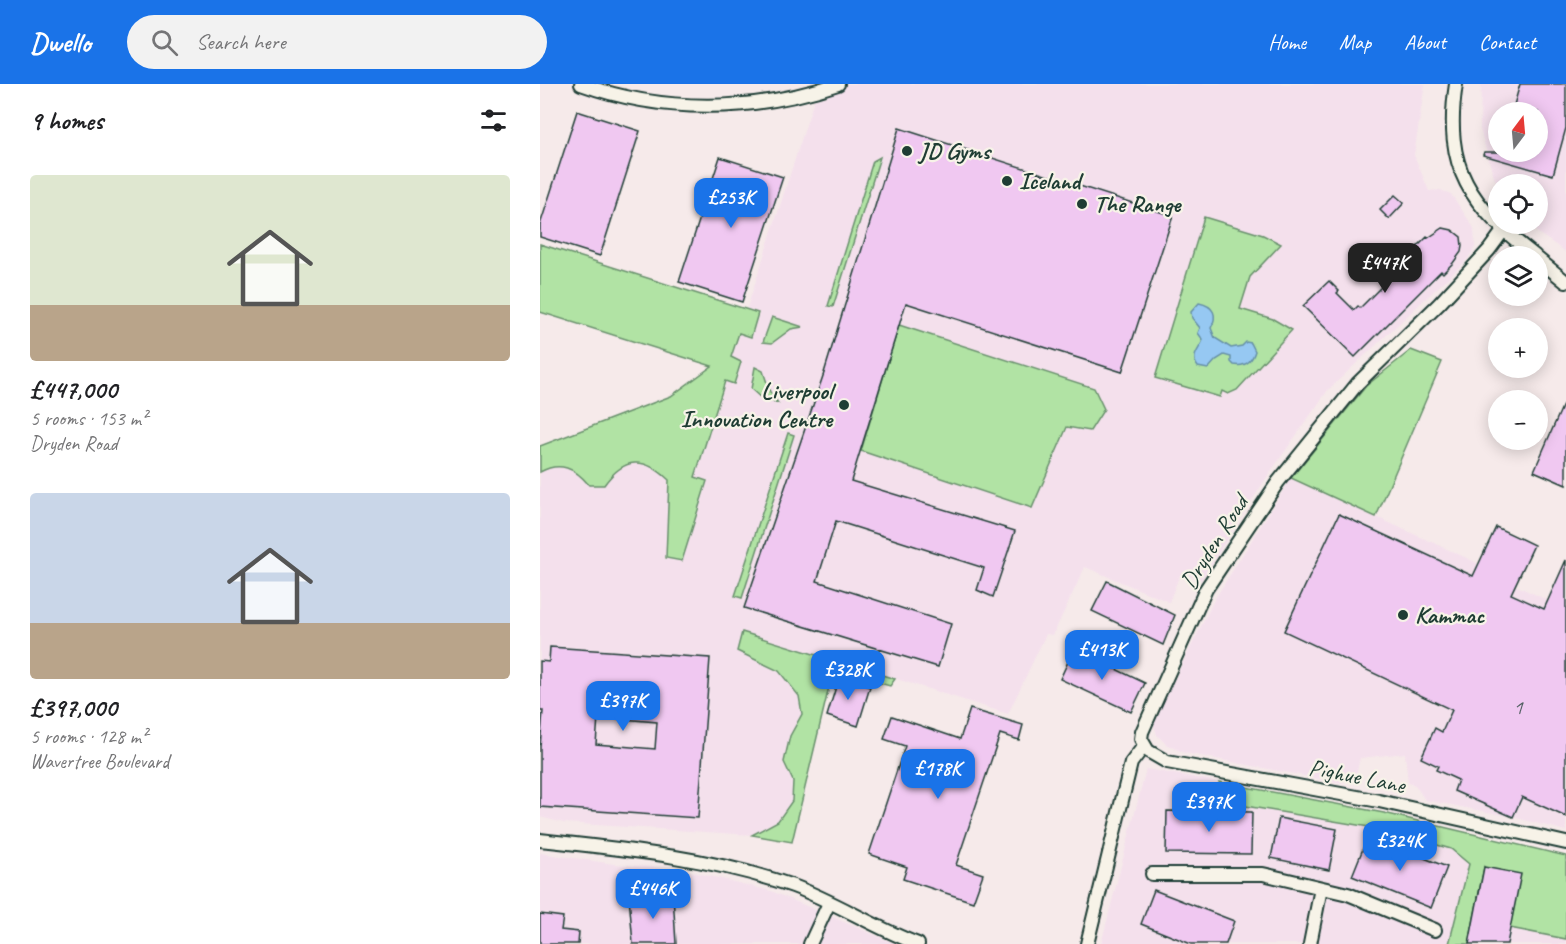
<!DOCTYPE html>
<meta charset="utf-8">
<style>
:root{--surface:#fff;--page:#f2f2f2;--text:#202124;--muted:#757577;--accent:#1a73e8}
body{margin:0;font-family:Caveat,sans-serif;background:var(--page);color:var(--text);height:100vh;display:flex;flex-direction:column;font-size:22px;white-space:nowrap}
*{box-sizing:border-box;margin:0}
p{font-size:20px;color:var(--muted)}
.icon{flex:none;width:33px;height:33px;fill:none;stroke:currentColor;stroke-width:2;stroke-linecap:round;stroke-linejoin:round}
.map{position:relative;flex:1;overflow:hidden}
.details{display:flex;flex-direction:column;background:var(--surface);width:540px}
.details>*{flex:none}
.needle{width:39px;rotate:16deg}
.tools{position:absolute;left:948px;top:18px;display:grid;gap:12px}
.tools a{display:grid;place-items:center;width:60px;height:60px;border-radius:50%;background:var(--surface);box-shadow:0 3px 15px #0003;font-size:30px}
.price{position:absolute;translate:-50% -51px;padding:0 14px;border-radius:12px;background:var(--accent);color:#fff;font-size:20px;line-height:39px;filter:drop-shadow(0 2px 3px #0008)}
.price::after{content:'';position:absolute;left:50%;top:36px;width:18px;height:14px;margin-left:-9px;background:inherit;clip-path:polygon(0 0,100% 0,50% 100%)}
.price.active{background:#222;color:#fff}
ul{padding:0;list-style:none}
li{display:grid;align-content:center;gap:12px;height:318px;padding:0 30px}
li span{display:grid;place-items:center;height:186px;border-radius:6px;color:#555}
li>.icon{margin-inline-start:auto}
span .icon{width:108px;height:108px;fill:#fffc;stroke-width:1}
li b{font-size:26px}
h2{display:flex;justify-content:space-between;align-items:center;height:72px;padding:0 30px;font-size:26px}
header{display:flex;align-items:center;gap:36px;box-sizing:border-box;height:84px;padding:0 30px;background:var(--accent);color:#fff}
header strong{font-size:28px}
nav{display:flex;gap:33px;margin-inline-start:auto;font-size:21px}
.search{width:420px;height:54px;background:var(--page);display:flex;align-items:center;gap:15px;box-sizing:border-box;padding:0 21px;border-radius:33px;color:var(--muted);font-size:22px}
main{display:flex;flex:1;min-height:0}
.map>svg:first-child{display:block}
.built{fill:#f4e0ec;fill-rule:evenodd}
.green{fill:#b1e3a4;stroke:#68906c;stroke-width:1.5}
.water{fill:#96c8f2;stroke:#6690a6;stroke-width:1.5}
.building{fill:#f0c8f1;stroke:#1f3d34;stroke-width:1.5;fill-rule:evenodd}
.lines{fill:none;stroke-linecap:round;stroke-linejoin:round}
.minor-casing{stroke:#1f3d34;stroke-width:16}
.minor{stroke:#f7f3e8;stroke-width:12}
.poi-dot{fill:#1f3d34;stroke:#f7f3e8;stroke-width:2}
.labels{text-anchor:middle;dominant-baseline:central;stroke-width:4.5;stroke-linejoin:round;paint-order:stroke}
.number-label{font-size:21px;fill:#536063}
.poi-label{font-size:24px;font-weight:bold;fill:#1f3d34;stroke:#f7f3e8;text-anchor:start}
.street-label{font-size:24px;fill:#1f3d34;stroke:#f7f3e8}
</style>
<header>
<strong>Dwello</strong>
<div class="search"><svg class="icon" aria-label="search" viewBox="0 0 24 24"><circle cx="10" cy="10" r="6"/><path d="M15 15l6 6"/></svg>Search here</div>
<nav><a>Home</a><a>Map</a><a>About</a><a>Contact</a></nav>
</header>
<main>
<section class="details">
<h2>9 homes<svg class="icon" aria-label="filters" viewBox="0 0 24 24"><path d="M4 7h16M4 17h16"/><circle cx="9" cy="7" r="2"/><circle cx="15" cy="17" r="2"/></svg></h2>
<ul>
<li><span style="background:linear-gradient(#dfe7d0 70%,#b9a48a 0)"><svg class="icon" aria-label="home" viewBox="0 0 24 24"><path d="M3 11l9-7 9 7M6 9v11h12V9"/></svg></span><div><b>£447,000</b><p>5 rooms · 153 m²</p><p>Dryden Road</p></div></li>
<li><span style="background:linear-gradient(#c9d6e8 70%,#b9a48a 0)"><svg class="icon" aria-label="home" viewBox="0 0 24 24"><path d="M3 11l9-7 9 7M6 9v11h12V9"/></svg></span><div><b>£397,000</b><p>5 rooms · 128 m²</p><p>Wavertree Boulevard</p></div></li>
</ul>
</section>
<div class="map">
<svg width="1026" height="860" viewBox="0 0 1026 860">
<rect width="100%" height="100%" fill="#f6eaea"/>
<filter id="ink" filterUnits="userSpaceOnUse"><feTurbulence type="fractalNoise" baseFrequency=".0167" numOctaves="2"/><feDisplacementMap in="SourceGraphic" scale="12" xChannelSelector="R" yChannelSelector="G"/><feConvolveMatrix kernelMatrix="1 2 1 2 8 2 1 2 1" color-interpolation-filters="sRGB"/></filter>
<g filter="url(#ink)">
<g class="built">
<polygon points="283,0 885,0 874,71 889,107 900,106 911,110 934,144 935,163 928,175 788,306 727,393 661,496 651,492 648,496 639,493 629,518 545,483 513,551 506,550 468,630 296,576 252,758 212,751 24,739 0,733 0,362 131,312 172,282 191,274 274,16 286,12"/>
<path d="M 941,0 L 1026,0 L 1026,168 L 998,149 L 989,140 L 998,140 L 998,100 L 958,101 L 954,93 L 940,45 ZM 958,28 L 998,28 L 998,68 L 958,68 Z"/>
<polygon points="751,394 931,476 961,492 960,494 1026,525 1026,747 973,733 885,716 875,701 868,699 865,669 820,674 816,691 801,699 645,669 627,661 617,651 614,641 616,633 674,516"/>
<polygon points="606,685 679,698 688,719 841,745 911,765 929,779 1026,811 1026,860 561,860"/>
<polygon points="0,769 74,780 145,786 231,807 356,860 0,860"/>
</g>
<g class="green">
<polygon points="340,73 293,223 288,222 333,77"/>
<polygon points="664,133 723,151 741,160 710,193 700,225 733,235 752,246 697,306 688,310 682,307 680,313 615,294"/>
<path d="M 0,160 L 218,229 L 211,253 L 199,249 L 191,273 L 201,278 L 194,300 L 185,297 L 155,393 L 167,397 L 142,477 L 126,474 L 129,396 C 104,372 84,373 64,401 L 49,401 C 35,384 20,377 0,388 L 0,362 L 131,312 L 172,282 L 0,228 Z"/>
<polygon points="232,233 263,243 251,245 232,259 223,258"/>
<polygon points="359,241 554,304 564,325 550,347 527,343 492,424 321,367"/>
<polygon points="871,266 902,278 836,433 751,394 826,302"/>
<polygon points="215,283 223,287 230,308 238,319 220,313 211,305"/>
<polygon points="248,349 254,351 202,514 195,512"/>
<polygon points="202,548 355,595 350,602 293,586 252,758 212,751 238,737 252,717 253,697 244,678 250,652 262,630 259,612 239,587 197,567"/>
<polygon points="679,698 844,729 1026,772 1026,855 970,844 944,783 929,860 909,860 929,780 911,765 841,745 688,719"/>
</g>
<path class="water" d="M 659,219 C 674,222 678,231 671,244 L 675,254 L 691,264 L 702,262 L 706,258 L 711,259 L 715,267 C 712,277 705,283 694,281 L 691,278 L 691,273 L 684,271 L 676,276 L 668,285 L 658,283 C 650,272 659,267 663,256 L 658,249 L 660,244 L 652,234 L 651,228 Z"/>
<g class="building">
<polygon points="980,0 1026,0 1026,44 1013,91 943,71 944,68 998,68 998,28 972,28"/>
<polygon points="37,27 100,47 60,172 0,153 0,141"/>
<polygon points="359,44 633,132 582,288 366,219 311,397 475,447 453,513 437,506 444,484 296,437 277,497 411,540 398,583 204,524 284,289"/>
<polygon points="180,73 243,93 202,218 139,198"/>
<polygon points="855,111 864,119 849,135 840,126"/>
<polygon points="903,144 912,146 921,153 922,162 921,168 913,179 903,189 901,187 815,273 763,222 789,197 799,207 797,209 814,226 818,222 820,224 879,165 877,163 887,153 888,154"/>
<polygon points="1026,314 1026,401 994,387"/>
<polygon points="799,430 933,492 956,443 994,461 971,510 1004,525 1026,476 1026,733 982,713 973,733 914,707 918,696 896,686 898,682 881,674 895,644 902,648 912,626 744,547"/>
<polygon points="567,497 635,531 623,561 552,527"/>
<path d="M 10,563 L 170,574 L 158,734 L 0,723 L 0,663 L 3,627 L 0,627 L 0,577 L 9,578 ZM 58,633 L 117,638 L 115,665 L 56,660 Z"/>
<polygon points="534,565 605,599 591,628 520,595"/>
<polygon points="299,593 330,603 318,642 287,632"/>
<polygon points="430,625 483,641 479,656 460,650 416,781 443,790 433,818 363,795 367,783 329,770 365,662 344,655 352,632 420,655"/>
<polygon points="627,727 712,728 711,770 626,769"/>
<polygon points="739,734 797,745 789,786 731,774"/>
<polygon points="828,752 907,783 891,824 812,792"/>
<polygon points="944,783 981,790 967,860 929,860"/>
<polygon points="614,806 694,837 686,860 651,860 601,840"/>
<polygon points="133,811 136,860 93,860 89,813"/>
<polygon points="0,830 23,833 21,846 39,848 38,860 0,860"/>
</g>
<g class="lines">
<defs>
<g id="minor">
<path d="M 41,0 C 124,30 214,28 298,0"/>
<path d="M 916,0 C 903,85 930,121 995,172"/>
<polyline points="963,147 949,166 899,220 818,299 738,398 666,505 602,648 601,655 608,667 627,678 839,717 1026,759"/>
<polyline points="998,175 1026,198"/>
<path d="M 0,756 C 83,765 174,774 253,802 C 296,818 335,844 378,860"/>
<polyline points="612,790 723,790 808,810 895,846"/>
<polyline points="270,860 289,819"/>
<polyline points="547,860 591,679 604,662"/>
<polyline points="770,860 781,804"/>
</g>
</defs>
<use href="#minor" class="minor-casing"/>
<use href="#minor" class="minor"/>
</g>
</g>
<g class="poi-dot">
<circle cx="367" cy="67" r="6"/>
<circle cx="467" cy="97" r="6"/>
<circle cx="542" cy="120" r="6"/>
<circle cx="304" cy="321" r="6"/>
<circle cx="863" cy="531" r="6"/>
</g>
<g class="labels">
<g class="number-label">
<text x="978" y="623">1</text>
</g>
<g class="poi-label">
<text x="379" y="67">JD Gyms</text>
<text x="479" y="97">Iceland</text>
<text x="554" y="120">The Range</text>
<text x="292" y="307" text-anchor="end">Liverpool<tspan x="292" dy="28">Innovation Centre</tspan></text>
<text x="875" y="531">Kammac</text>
</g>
<g class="street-label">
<text transform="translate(674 458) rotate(-58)">Dryden Road</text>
<text transform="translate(817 692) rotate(11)">Pighue Lane</text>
</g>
</g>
</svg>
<div class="tools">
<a><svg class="needle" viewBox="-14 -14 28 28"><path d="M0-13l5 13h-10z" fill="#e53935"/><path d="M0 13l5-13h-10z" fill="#757577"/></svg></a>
<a><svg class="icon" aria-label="locate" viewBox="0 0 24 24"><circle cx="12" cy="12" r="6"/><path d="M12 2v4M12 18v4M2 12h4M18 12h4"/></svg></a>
<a><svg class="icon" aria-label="layers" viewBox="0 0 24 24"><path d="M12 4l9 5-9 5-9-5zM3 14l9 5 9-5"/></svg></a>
<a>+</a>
<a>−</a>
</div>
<b class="price" style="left:191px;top:145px">£253K</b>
<b class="price active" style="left:845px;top:210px">£447K</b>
<b class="price" style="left:562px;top:597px">£413K</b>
<b class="price" style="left:308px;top:617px">£328K</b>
<b class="price" style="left:83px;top:648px">£397K</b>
<b class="price" style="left:398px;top:716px">£178K</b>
<b class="price" style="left:669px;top:749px">£397K</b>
<b class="price" style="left:860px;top:788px">£324K</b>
<b class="price" style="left:113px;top:836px">£446K</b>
</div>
</main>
